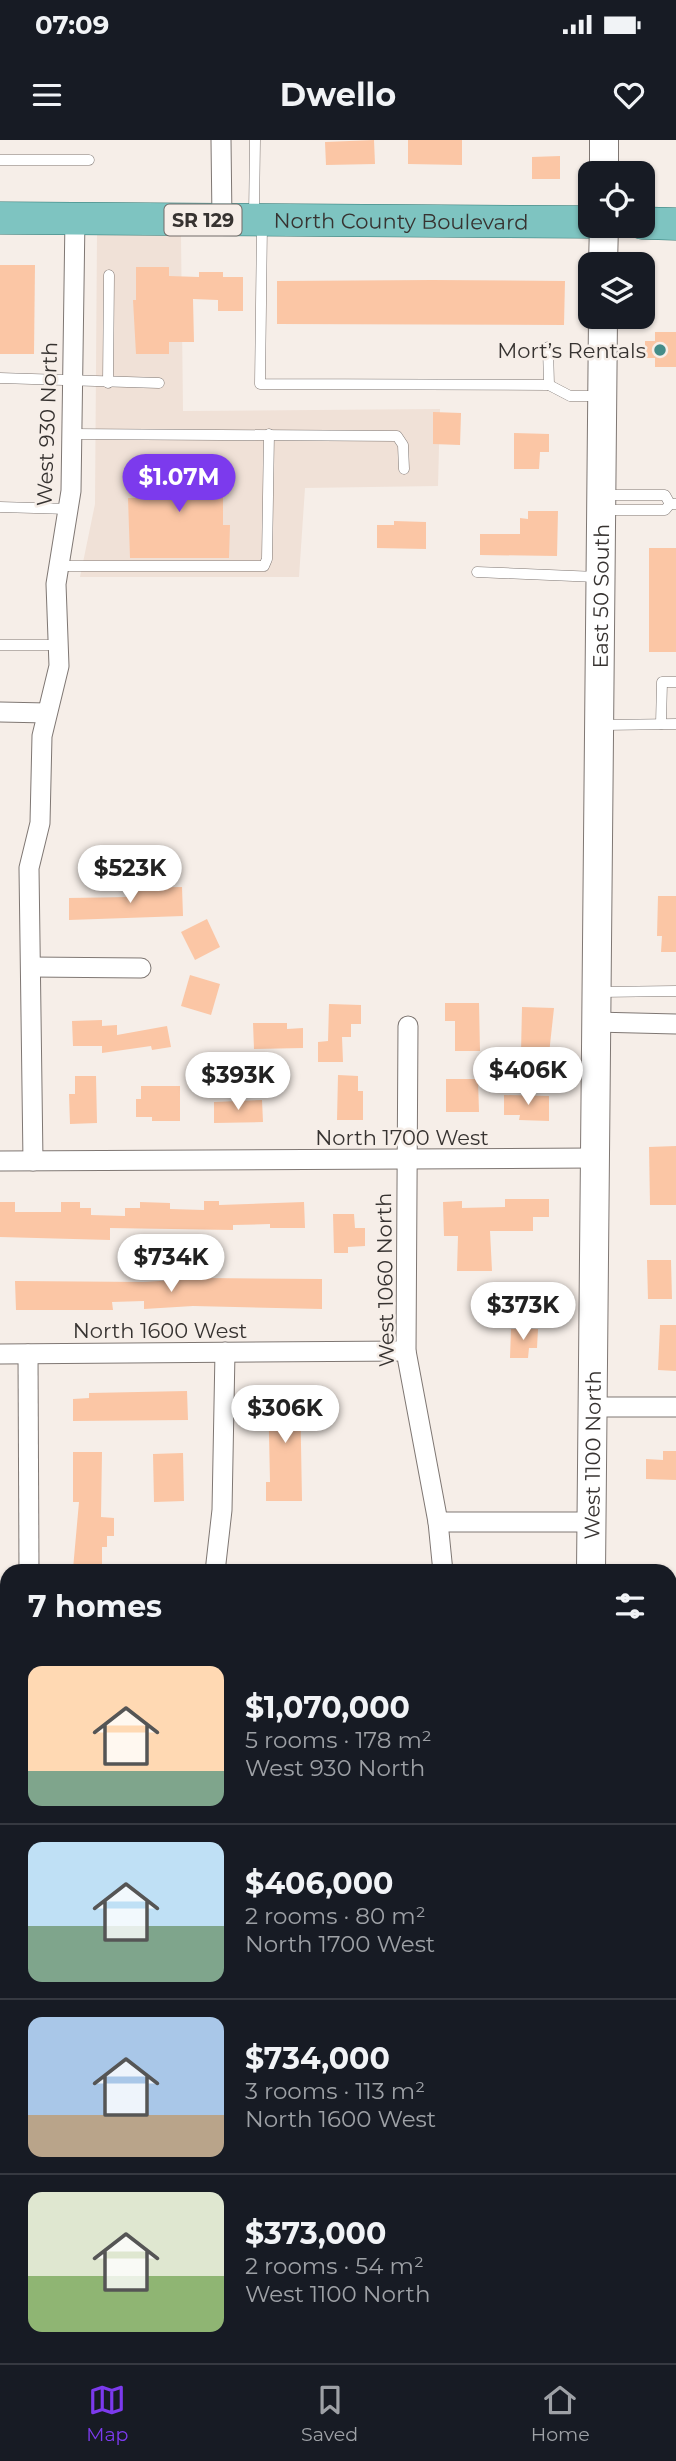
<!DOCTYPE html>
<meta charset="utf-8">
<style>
:root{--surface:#171b24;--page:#20242c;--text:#f1f3f6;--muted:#9ea1a6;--line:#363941;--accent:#7c3aed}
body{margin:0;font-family:Montserrat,sans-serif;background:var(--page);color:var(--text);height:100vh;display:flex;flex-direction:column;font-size:26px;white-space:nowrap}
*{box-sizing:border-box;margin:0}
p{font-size:23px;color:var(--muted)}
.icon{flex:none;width:38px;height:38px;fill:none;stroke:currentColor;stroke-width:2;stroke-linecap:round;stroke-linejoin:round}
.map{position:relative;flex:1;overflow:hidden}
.panel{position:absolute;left:0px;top:1424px;width:677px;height:800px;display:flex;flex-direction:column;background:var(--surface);border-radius:21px 21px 0 0;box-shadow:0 2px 5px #0004}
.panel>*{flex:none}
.tools{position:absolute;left:578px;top:21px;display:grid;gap:14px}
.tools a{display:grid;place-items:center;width:77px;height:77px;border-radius:14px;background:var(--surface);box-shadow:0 2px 5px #0004;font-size:35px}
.price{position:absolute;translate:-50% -60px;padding:0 16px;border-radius:24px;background:#fff;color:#222;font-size:23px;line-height:46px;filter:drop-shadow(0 2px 4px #0008)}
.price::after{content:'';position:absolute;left:50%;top:42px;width:21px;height:16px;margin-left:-10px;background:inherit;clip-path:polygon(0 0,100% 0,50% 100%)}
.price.on{background:var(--accent);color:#fff}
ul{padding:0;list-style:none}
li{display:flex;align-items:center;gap:21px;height:175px;padding:0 28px}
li+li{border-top:2px solid var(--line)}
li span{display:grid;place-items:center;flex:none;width:196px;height:140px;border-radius:14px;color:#555}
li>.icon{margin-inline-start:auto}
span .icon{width:84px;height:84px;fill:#fffc;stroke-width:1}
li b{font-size:30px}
h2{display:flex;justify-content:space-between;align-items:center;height:84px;padding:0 28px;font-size:30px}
.status{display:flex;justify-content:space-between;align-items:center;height:49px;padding:0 35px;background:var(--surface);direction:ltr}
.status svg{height:19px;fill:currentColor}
header{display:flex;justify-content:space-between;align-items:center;height:91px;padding:0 28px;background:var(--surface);font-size:32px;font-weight:700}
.tabs{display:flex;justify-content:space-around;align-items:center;height:98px;border-top:2px solid var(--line);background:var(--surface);font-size:19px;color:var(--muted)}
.tabs a{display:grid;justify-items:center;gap:4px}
.tabs .on{color:var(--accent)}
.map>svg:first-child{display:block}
.built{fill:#f0e1d7}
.building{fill:#fbc6a5}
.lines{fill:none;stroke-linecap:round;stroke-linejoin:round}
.lane-casing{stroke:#7f7773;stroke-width:11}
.street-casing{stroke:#7f7773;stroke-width:21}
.secondary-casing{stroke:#7f7773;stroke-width:30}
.primary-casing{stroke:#2d7773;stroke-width:33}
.lane{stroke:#fff;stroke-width:10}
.street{stroke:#fff;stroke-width:19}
.secondary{stroke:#fff;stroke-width:28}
.primary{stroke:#7ec4c1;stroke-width:32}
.poi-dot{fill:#458c88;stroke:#f6eee8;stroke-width:2.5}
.labels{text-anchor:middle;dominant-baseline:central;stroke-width:5;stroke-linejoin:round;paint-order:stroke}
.shield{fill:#f6eee8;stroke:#706b68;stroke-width:2}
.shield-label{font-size:19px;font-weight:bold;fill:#373331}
.street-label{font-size:21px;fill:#373331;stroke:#f6eee8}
.poi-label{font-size:21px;fill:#373331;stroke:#f6eee8;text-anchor:end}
</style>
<div class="status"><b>07:09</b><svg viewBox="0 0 49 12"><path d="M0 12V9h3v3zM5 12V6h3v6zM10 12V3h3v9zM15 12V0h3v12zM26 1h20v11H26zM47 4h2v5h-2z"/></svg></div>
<header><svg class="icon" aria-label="menu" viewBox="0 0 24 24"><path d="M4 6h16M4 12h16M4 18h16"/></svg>Dwello<svg class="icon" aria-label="heart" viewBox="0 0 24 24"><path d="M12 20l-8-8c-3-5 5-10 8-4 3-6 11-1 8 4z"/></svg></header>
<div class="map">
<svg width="676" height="2223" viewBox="0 0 676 2223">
<rect width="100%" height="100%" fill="#f6eee8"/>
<polygon class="built" points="97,94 181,96 183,271 440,269 438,346 305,348 299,437 80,437 95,364"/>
<g class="building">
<polygon points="374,0 375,24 326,25 325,2"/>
<polygon points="408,0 462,0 462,25 408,24"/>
<polygon points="560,16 560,39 532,39 532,17"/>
<polygon points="0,125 35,125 34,214 0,214"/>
<polygon points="136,127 169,127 169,136 199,137 199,132 223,132 223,137 243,137 243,171 218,171 218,160 193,159 194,202 169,202 169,214 136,214 133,160 136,160"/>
<polygon points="432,140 565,141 564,185 277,184 277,141"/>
<polygon points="655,192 676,192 676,227 655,227 655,218 645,218 645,201 655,201"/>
<polygon points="433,272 461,273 460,305 433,304"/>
<polygon points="514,293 549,294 549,312 540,312 539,329 514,329"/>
<polygon points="186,326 223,326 223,385 230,385 229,418 130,418 128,358 137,358 137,329 186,330"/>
<polygon points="528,371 558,371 557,416 480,415 480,394 520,394 520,378 528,379"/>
<polygon points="394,381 426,382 426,409 377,408 377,385 394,385"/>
<rect x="649" y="408" width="27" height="104"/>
<polygon points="182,747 183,776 69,780 69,758 131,757 131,748"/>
<polygon points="658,756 676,756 676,812 661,812 662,796 657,796"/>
<polygon points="207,779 220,807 195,820 181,792"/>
<polygon points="190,835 220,844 211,875 181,866"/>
<polygon points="445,863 479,863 480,911 455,911 455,881 445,881"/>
<polygon points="329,864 361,865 361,884 351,884 351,897 342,897 343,922 318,922 318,902 328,901"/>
<polygon points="522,867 554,868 549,914 521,913"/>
<polygon points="102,880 102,886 117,885 117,895 167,886 171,907 152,910 151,906 102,913 102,906 73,906 72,881"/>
<polygon points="253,883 287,883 287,889 303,888 303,908 254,909"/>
<polygon points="338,935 358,936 358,951 363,951 363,980 337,980"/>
<polygon points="75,936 96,936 97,983 70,984 69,954 75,954"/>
<polygon points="446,939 478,939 479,972 446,972"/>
<polygon points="141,946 180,946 180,981 152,981 152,977 136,977 136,959 141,959"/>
<polygon points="504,955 549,956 549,981 519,980 520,975 504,975"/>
<polygon points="262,960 263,982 214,983 214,962"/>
<polygon points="676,1006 676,1065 650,1065 649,1007"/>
<polygon points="505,1059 549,1059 549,1077 533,1077 533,1091 490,1091 492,1131 457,1131 458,1096 444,1096 443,1062 462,1061 462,1068 505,1067"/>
<polygon points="204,1061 219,1061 219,1065 304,1062 305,1088 270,1088 270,1084 233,1085 233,1090 110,1088 110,1100 0,1097 0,1062 15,1062 15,1072 61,1072 61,1062 80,1062 80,1068 91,1068 91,1075 125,1076 125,1068 140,1068 140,1062 170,1063 170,1069 204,1070"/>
<polygon points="333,1074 354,1074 355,1088 365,1088 365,1106 348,1107 348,1113 334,1113"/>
<polygon points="647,1120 671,1120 672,1159 648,1159"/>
<polygon points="206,1138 322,1139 322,1169 193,1166 144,1169 144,1161 112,1162 113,1170 16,1170 15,1141 144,1142"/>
<polygon points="660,1185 676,1185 676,1231 658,1230"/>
<polygon points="511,1189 538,1189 537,1208 529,1208 528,1218 510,1218"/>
<polygon points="268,1248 300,1248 302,1361 266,1361 266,1342 270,1342"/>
<polygon points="187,1251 188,1280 73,1281 73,1259 89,1258 89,1253"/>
<polygon points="663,1311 676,1311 676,1340 646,1339 646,1319 663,1320"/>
<polygon points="73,1312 102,1312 101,1377 114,1378 114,1396 107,1396 107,1407 102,1407 102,1429 73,1429 79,1362 73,1362"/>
<polygon points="183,1313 184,1361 154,1362 153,1314"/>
</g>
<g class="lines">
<defs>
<g id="lane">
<polyline points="0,20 89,20"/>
<polyline points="254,76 255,0"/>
<polyline points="262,85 260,244 549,245 548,207"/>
<polyline points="0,238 159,243"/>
<polyline points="108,243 109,135"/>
<polyline points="549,245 570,256 599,256"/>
<polyline points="71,294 397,296 403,305 404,329"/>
<polyline points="605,355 665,355 670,364"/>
<polyline points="0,367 69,369"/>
<polyline points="603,370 665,370 670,364 676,364"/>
<polyline points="58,426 264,426 267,419 269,294"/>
<polyline points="477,432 597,437"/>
<polyline points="0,505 58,505"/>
<polyline points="661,584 662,542 676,542"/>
<polyline points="603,585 676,584"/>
<polyline points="599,852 676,851"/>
<polyline points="219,2217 219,2223"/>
<polyline points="356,2217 356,2223"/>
</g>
<g id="street">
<polyline points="221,0 222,80"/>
<polyline points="0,572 47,573"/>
<polyline points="31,827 141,828"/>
<polyline points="595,882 676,884"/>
<polyline points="408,886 406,1211 438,1382 443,1432"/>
<polyline points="0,1021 594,1018"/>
<polyline points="33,1021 29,728 40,683 42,596 59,526 56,444 71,351 75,78"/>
<polyline points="0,1214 406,1211"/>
<polyline points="28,1214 29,1432"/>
<polyline points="593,1267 676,1267"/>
<polyline points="438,1382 591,1382"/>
<polyline points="215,1432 222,1370 225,1212"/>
<polyline points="670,1499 676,1499"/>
<polyline points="670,1714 676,1714"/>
<polyline points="0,1784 7,1784"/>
<polyline points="64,2223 64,2217"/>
</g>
<g id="secondary">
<polyline points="604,33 604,0"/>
<polyline points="603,124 604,86"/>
<path id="s1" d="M 591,1432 L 603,177"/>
<polyline points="0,2153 7,2154"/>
<polyline points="670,2161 676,2161"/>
<polyline points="586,2223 586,2217"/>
</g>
<g id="primary">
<path id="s2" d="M 0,78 L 590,82"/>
<polyline points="642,83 676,84"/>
</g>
</defs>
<use href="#lane" class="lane-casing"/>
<use href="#street" class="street-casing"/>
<use href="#secondary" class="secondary-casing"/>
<use href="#primary" class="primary-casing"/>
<use href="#lane" class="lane"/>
<use href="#street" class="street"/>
<use href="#secondary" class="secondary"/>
<use href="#primary" class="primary"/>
</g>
<circle class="poi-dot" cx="660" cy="210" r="7"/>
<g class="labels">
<rect class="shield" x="164.5" y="64.5" width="77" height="31" rx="5"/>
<g class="shield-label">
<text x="203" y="80">SR 129</text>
</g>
<g class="street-label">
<text stroke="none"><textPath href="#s2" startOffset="401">North County Boulevard</textPath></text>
<text transform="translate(47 284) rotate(-88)">West 930 North</text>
<text stroke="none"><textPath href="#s1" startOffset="976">East 50 South</textPath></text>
<text x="402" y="997">North 1700 West</text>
<text transform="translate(385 1140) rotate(-91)">West 1060 North</text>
<text x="160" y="1190">North 1600 West</text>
<text stroke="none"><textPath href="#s1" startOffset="117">West 1100 North</textPath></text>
</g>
<g class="poi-label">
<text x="646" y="210">Mort’s Rentals</text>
</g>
</g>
</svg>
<div class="tools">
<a><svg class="icon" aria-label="locate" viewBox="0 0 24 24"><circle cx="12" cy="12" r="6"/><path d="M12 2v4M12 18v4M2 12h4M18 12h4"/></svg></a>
<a><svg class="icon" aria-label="layers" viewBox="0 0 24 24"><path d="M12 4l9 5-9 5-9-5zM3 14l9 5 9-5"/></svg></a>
</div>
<b class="price on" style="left:179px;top:374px">$1.07M</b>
<b class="price" style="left:130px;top:765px">$523K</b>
<b class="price" style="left:528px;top:967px">$406K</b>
<b class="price" style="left:238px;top:972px">$393K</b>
<b class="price" style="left:171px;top:1154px">$734K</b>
<b class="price" style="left:523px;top:1202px">$373K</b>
<b class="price" style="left:285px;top:1305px">$306K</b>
<section class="panel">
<h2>7 homes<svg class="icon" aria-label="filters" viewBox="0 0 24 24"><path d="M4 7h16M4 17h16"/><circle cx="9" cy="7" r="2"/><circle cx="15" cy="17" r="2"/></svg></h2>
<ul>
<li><span style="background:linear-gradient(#ffd9b3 75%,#7fa58c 0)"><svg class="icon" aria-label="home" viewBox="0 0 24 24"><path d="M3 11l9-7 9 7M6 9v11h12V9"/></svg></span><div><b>$1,070,000</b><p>5 rooms · 178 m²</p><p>West 930 North</p></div></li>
<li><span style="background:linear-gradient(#bfe0f5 60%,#7fa58c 0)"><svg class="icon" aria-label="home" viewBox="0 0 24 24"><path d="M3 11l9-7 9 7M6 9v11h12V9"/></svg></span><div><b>$406,000</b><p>2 rooms · 80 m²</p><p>North 1700 West</p></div></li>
<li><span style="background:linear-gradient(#a9c7e8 70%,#b9a48a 0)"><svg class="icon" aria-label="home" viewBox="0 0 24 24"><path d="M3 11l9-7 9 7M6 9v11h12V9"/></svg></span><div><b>$734,000</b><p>3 rooms · 113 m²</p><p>North 1600 West</p></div></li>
<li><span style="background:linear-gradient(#dfe7d0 60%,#8fb573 0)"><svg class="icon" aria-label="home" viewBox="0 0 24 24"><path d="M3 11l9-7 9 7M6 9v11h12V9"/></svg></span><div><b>$373,000</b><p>2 rooms · 54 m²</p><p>West 1100 North</p></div></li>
</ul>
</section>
</div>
<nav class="tabs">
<a class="on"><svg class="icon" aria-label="map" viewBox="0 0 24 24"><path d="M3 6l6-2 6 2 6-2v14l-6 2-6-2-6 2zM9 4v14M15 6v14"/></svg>Map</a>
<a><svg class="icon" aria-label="saved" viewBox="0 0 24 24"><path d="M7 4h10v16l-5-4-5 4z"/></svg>Saved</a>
<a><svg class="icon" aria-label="home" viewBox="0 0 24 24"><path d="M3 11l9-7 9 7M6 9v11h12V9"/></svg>Home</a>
</nav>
